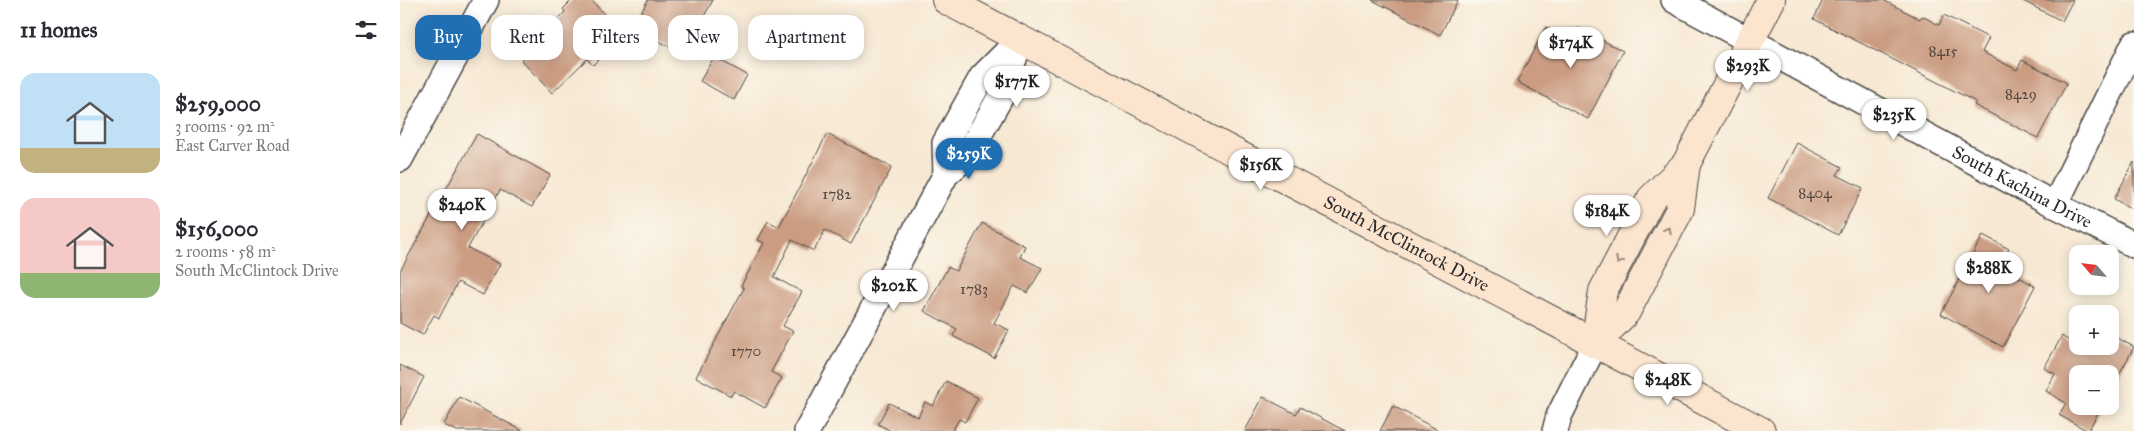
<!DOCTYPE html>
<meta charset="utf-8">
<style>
:root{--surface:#fff;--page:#f7f7f7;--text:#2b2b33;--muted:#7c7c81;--accent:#1f6fb2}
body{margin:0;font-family:"IM FELL Great Primer",serif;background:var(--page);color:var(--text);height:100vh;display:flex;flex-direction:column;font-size:19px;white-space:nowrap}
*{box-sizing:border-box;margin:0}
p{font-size:16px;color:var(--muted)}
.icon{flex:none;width:28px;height:28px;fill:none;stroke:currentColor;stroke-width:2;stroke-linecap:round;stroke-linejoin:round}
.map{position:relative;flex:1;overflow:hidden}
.side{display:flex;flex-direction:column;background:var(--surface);width:400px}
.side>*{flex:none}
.guide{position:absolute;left:15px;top:15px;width:475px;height:45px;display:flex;gap:10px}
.needle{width:32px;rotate:298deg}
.controls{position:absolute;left:1669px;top:245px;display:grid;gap:10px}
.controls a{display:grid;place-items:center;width:50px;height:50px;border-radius:10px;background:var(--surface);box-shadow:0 2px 12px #0003;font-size:25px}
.price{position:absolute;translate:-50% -42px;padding:0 11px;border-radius:18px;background:#fff;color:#222;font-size:16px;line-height:32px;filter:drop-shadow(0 1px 2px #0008)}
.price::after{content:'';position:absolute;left:50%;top:30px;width:15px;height:11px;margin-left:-8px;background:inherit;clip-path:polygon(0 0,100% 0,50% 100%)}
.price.selected{background:var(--accent);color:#fff}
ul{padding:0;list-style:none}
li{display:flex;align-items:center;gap:15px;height:125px;padding:0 20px}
li span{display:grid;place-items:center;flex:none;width:140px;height:100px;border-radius:15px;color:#555}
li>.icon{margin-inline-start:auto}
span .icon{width:60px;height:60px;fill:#fffc;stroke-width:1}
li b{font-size:21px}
h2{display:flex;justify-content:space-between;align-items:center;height:60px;padding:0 20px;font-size:21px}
.pill{padding:0 18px;border-radius:15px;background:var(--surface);box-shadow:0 2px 12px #0003;font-size:18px;line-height:45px}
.pill.selected{background:var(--accent);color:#fff}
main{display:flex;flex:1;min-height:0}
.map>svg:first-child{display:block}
.building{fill:#cb9c82}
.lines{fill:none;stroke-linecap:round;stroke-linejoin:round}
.street-casing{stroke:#4a4744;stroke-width:28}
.secondary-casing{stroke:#4a4744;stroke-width:30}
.street{stroke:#fff;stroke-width:25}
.secondary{stroke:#fce5cf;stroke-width:28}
.oneway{stroke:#94887d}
.labels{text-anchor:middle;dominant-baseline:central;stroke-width:4;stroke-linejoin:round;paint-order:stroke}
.number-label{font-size:15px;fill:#534741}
.street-label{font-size:18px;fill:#2b2b2b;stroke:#fbf7ec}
</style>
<main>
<section class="side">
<h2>11 homes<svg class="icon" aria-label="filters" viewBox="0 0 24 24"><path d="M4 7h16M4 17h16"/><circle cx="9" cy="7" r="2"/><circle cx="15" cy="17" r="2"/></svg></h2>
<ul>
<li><span style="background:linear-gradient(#bfe0f5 75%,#c2b280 0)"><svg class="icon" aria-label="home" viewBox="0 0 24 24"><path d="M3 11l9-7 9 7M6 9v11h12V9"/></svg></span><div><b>$259,000</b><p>3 rooms · 92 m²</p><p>East Carver Road</p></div></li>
<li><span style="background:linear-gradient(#f6c9c9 75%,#8fb573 0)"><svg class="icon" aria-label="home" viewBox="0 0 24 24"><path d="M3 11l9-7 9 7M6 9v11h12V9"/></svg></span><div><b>$156,000</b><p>2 rooms · 58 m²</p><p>South McClintock Drive</p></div></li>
</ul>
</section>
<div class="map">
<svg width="1734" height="431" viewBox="0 0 1734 431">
<rect width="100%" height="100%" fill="#fbf7ec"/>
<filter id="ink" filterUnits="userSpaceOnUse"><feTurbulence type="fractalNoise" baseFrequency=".02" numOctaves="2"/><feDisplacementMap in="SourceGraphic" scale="10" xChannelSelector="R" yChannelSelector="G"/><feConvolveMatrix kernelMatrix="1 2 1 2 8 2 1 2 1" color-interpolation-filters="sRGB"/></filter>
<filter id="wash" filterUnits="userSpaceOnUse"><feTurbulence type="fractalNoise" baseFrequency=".0096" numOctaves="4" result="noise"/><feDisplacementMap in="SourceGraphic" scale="20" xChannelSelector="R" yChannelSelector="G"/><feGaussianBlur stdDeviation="1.12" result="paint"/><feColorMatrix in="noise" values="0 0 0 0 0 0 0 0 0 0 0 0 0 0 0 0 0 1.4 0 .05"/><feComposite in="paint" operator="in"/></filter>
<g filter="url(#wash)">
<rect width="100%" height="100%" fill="#f7e8d3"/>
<g id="blocks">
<g class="building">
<polygon points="172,0 191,0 212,22 196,38 208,50 193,65 187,59 152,93 121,60 135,46 133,44 165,12 163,9"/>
<polygon points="248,0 313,0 283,54 233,27"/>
<polygon points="972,0 1058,0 1040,35"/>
<polygon points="1423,0 1483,0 1520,19 1522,16 1539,25 1544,15 1589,38 1582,52 1617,70 1622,60 1667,83 1638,138 1574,105 1576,102 1414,19"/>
<polygon points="1621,0 1673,0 1662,21"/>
<polygon points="1146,27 1172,40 1179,28 1223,51 1188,119 1117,82"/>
<polygon points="314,57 347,75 334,100 300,81"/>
<polygon points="77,134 150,175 132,207 100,190 68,248 100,264 83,295 58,282 39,318 34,315 23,335 0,323 0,271"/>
<polygon points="427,134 492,167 451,244 425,230 414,251 392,240 374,277 402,292 383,326 393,331 371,372 382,378 365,408 334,391 331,396 296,377 344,288 341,286 364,243 358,240 368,221 379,227"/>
<polygon points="1397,143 1442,167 1437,175 1463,188 1438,235 1368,198"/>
<polygon points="1734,162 1734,210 1714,199"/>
<polygon points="582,223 625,246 620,257 642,268 628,293 614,286 594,323 609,330 594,358 553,336 557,329 524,311 548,267 556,271"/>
<polygon points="1583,235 1609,249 1603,259 1621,269 1617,276 1635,286 1603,347 1541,314"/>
<polygon points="1676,328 1678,346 1710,346 1710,334 1734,347 1710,391 1710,374 1678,374 1678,406 1702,406 1688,431 1659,415 1666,403 1646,391 1655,374 1644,368 1662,336 1669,341"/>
<polygon points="0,365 24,377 0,424"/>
<polygon points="546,381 578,398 565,422 559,419 552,431 491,431 478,424 489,403 518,417 525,402 533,406"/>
<polygon points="59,397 123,431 57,431 44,425"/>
<polygon points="863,397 896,414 900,407 945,431 845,431"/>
<polygon points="993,406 1040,431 980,431"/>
</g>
</g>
</g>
<g filter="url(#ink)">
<use href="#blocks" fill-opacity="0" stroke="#4a4744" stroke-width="1"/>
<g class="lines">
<defs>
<g id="street">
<path id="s1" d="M 1274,0 L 1655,205 L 1734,245"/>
<polyline points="0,159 86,0"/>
<polyline points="546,174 545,143 582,77 618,41"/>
<polyline points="1655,205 1734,44"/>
<polyline points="407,431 546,174 567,156 605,89 620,39"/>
<polyline points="1155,431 1159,416 1195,344"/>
</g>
<g id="secondary">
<path id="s2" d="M 546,0 L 1361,431"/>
<polyline points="1195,344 1203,291 1251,199 1286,164 1371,0"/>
<polyline points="1195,344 1226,312 1280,209 1286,164"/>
</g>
</defs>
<use href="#street" class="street-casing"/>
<use href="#secondary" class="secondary-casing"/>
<use href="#street" class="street"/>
<use href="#secondary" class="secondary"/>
</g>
<defs><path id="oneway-chevron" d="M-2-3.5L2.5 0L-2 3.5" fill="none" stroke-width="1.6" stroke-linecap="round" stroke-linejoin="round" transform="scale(1.25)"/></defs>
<g class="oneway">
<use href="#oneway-chevron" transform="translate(1268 230) rotate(-62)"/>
<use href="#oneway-chevron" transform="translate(1219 261) rotate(118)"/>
</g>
</g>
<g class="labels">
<g class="number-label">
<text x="1543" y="51">8415</text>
<text x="1621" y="94">8429</text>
<text x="1415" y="193">8404</text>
<text x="437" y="194">1782</text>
<text x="574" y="289">1783</text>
<text x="346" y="351">1770</text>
</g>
<g class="street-label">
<text stroke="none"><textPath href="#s1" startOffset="395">South Kachina Drive</textPath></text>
<text stroke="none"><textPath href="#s2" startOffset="521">South McClintock Drive</textPath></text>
</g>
</g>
</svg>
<div class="controls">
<a><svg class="needle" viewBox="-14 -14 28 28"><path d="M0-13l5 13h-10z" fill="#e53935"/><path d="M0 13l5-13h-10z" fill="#7c7c81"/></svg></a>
<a>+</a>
<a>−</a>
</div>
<b class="price" style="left:1171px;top:69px">$174K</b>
<b class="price" style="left:1348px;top:92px">$293K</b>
<b class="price" style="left:617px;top:108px">$177K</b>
<b class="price" style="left:1494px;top:141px">$235K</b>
<b class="price selected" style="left:569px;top:180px">$259K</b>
<b class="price" style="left:861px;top:191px">$156K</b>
<b class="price" style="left:62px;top:231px">$240K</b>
<b class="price" style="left:1207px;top:237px">$184K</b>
<b class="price" style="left:1589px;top:294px">$288K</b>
<b class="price" style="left:494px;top:312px">$202K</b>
<b class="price" style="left:1268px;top:406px">$248K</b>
<div class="guide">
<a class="pill selected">Buy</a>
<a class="pill">Rent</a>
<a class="pill">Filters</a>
<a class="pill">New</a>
<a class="pill">Apartment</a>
</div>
</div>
</main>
